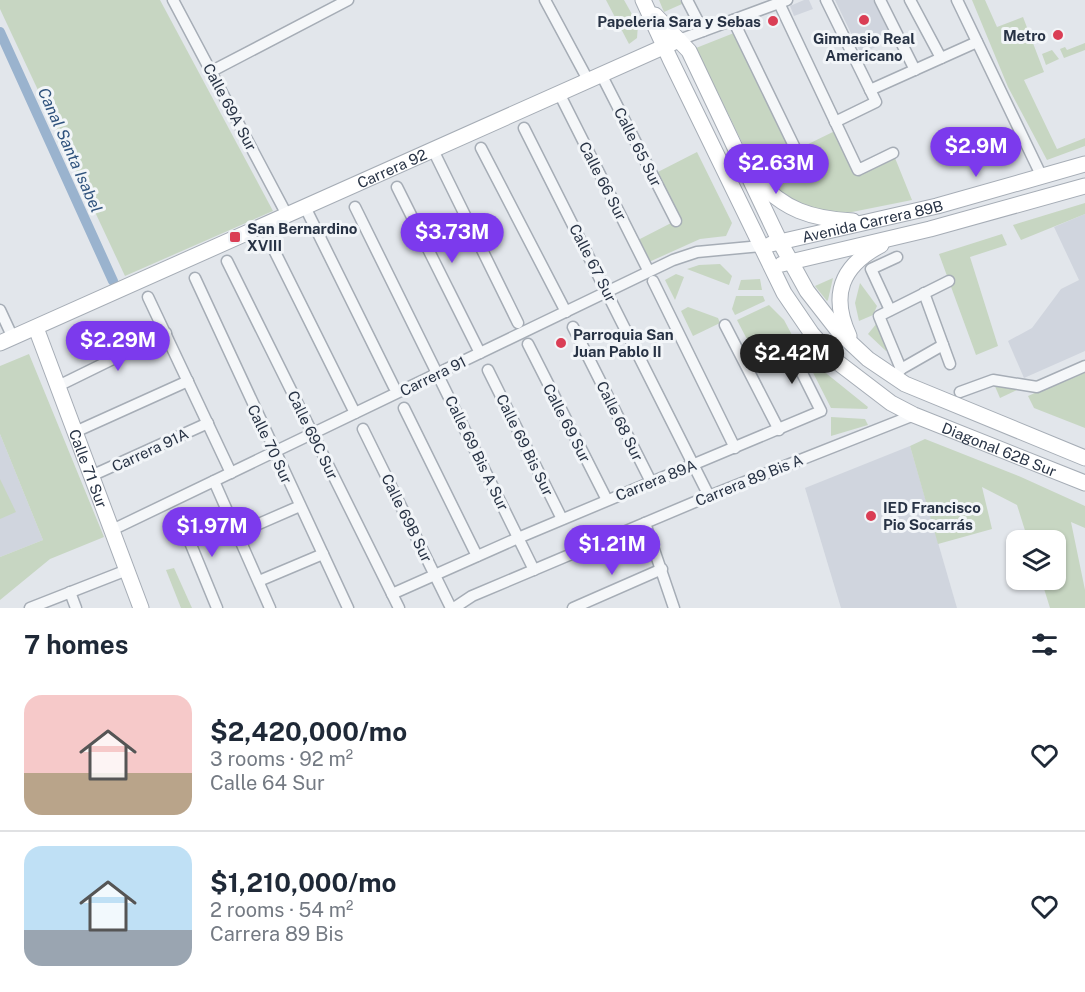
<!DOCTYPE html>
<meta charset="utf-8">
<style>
:root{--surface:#fff;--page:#f6f6f7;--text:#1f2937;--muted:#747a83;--line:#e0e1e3;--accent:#7c3aed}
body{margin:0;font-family:"Public Sans",sans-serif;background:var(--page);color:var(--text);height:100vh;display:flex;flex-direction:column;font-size:22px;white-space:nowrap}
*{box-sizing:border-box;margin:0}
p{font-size:20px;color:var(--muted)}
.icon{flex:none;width:33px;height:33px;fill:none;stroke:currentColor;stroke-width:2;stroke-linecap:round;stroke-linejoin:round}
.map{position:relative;height:608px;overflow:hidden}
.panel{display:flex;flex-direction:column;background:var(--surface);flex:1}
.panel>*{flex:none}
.fabs{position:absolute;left:1006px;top:530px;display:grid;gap:12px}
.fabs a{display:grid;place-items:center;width:60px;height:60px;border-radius:12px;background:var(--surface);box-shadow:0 2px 4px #0004;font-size:30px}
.price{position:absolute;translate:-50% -51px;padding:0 14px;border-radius:21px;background:var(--accent);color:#fff;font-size:20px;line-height:39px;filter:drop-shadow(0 2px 3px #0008)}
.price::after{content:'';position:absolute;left:50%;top:36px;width:18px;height:14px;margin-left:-9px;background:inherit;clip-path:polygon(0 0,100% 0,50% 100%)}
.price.selected{background:#222;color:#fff}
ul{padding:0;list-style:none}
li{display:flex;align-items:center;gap:18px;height:150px;padding:0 24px}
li+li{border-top:2px solid var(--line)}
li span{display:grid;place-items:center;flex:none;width:168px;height:120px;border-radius:18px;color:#555}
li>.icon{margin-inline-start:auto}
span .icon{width:72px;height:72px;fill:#fffc;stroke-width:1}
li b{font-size:26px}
h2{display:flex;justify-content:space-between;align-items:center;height:72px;padding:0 24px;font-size:26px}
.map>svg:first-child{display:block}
.built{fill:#d0d5de}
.green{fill:#c7d6c2}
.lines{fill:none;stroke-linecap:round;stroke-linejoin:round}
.canal{stroke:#9ab3ce;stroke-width:10}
.street-casing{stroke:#a6adb6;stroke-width:13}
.secondary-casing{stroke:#a6adb6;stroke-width:17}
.street{stroke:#f5f7f9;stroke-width:10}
.secondary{stroke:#fff;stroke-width:15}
.poi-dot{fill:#da3e55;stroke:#f2f5f8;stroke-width:2}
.labels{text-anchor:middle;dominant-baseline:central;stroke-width:6;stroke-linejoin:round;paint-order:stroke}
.poi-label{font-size:15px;font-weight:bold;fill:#283345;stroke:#f2f5f8;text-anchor:start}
.street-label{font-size:15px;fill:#283345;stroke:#f2f5f8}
.water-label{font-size:16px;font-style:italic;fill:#2f527d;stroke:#f2f5f8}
</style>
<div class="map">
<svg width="1085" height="608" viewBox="0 0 1085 608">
<rect width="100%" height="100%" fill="#e2e6eb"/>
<g class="built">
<polygon points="804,0 809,0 813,9 794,16 790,6"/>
<polygon points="835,0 873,0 892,39 861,54"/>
<polygon points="1085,214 1085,351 1024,378 1008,341 1032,328 1061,289 1079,280 1054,227"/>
<polygon points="0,434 43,540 0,557"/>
<polygon points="910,446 957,608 841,608 805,488"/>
</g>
<g class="green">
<polygon points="0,0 160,0 273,211 125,276 0,9"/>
<polygon points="606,0 624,0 638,25 637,38 629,44"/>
<polygon points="659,0 680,0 682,4 664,12"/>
<polygon points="972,0 985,0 997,27 1023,17 1044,72 1024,80 1057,149 1085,138 1085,146 1047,160 1008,87"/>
<polygon points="739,31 796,150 839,129 858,169 893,153 912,200 842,214 819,213 775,191 754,167 696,48"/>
<polygon points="1085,43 1085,50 1064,58 1060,49 1065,47 1067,50"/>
<polygon points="1052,50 1059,59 1046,65 1042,54"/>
<polygon points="697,152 732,223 726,236 700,239 649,262 638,240 675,221 652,175"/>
<polygon points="1085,203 1085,214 1021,240 1013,225"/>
<polygon points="1002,234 1007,245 970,257 998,346 976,355 939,254"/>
<polygon points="720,264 732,276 729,285 687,269 699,265"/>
<polygon points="676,274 684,277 675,300 665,280"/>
<polygon points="833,278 828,300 827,301 815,286"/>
<polygon points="760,279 762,290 738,290 741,280"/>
<polygon points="860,283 877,306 873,315 859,321 855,303"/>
<polygon points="736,296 763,296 765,301 735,315 732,309"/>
<polygon points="769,305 784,320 792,335 754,353 737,320"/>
<polygon points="688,307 718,318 720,323 693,336 681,311"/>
<polygon points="877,323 888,346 886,351 868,334"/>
<polygon points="803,346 827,374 868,407 867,409 831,408 800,347"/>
<polygon points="29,354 104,537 50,559 0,600 0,557 43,540 0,434 0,366"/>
<polygon points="1085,371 1085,428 1034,408 1028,396"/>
<polygon points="994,384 1021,388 1000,398"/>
<polygon points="831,417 865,419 868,425 831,436"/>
<polygon points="925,439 1021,477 1085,506 1085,528 1071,522 1085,590 1085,608 1050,608 1041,579 1056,579 1056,540 1028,540 1017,505 982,487 992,529 938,544 910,446"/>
<polygon points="0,479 16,512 0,519"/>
<polygon points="174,568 192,608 181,608 166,570"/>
</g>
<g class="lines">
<polyline class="canal" points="0,32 113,281"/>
<defs>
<g id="street">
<polyline points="173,0 287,215"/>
<polyline points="545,0 588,80"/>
<polyline points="687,0 703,31"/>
<polyline points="826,0 876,102 835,122"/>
<polyline points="880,0 915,70"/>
<polyline points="910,0 941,58"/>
<polyline points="957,0 1042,177"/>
<polyline points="779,3 858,170 893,153"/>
<polyline points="733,20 796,150"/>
<polyline points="679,40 787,0"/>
<polyline points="212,71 348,0"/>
<polyline points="601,74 676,221"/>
<polyline points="870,90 977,42"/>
<polyline points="559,93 647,268"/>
<polyline points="524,128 709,496"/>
<polyline points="481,148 566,312"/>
<polyline points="433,150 518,323"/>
<polyline points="397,187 480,353"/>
<polyline points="305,207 394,387"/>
<polyline points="355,207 534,570"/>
<polyline points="270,242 355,413"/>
<polyline points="227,261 399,608"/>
<polyline points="195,278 348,608"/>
<polyline points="653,281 735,448"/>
<polyline points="924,293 950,364"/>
<polyline points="148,297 231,473"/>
<polyline points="0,310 13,338"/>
<polyline points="890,310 871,269 897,257"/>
<polyline points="725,325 779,430"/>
<polyline points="573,327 651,482"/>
<polyline points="528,344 607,500"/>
<polyline points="901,369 879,316 949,281"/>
<polyline points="488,370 562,519"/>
<polyline points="898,373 901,369 943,345"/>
<polyline points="58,386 166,333"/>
<polyline points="960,392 993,380 1037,387 1085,366"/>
<polyline points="404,408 477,556"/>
<polyline points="363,429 451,608"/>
<polyline points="75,432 188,381"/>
<polyline points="91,476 208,423"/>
<polyline points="214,481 270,608"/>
<polyline points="180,518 217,608"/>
<polyline points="645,523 674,608"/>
<polyline points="112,530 673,260 697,252 761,246"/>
<polyline points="238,533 300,506"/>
<polyline points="259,581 323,554"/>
<polyline points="70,592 76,608"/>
<polyline points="392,594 518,538 821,411 788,345"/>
<polyline points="30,608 127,570"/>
<polyline points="454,608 472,596 709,496 914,415"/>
<polyline points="573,608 662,569"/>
</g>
<g id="secondary">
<path id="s1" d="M 643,0 L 670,59 L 784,293 L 812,334 L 836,361 L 891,403 L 914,415 L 1085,483"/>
<polyline points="655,15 689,51 780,242 807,291 839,332 868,359 905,384 1085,458"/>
<path d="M 756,178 C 783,210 812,219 853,221"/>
<path id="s2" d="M 771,244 L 937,206 L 1085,164"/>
<polyline points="782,264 930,229 1085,186"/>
<path id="s3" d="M 36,328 L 141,608"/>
<path d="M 849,336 C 830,295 841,266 881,245"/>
<path id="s4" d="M 0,343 L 679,40"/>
</g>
</defs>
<use href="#street" class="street-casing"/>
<use href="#secondary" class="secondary-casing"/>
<use href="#street" class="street"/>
<use href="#secondary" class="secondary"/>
</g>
<g class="poi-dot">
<circle cx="864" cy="20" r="6"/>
<circle cx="773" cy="21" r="6"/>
<circle cx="1058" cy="35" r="6"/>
<rect x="229" y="231" width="12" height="12" rx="3"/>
<circle cx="561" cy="343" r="6"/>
<circle cx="871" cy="516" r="6"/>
</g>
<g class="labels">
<g class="poi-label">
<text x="761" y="21" text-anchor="end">Papeleria Sara y Sebas</text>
<text x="1046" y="35" text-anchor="end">Metro</text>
<text x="864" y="38" text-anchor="middle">Gimnasio Real<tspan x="864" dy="17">Americano</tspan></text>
<text x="247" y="228">San Bernardino<tspan x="247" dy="17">XVIII</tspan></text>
<text x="573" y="334">Parroquia San<tspan x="573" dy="17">Juan Pablo II</tspan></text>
<text x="883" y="507">IED Francisco<tspan x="883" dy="17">Pio Socarrás</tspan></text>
</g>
<g class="street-label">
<text transform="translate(230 107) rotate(62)">Calle 69A Sur</text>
<text transform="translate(638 147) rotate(63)">Calle 65 Sur</text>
<text stroke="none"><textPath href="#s4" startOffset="429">Carrera 92</textPath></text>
<text transform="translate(603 181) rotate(63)">Calle 66 Sur</text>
<text stroke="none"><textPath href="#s2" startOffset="104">Avenida Carrera 89B</textPath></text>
<text transform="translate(593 263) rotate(63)">Calle 67 Sur</text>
<text transform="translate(433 376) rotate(-26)">Carrera 91</text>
<text transform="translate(620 421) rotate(64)">Calle 68 Sur</text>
<text transform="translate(567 423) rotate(63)">Calle 69 Sur</text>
<text transform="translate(313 435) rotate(64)">Calle 69C Sur</text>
<text transform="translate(270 444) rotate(65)">Calle 70 Sur</text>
<text transform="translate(525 445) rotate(64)">Calle 69 Bis Sur</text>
<text stroke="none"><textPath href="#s1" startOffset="598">Diagonal 62B Sur</textPath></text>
<text transform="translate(150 450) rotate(-25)">Carrera 91A</text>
<text transform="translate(477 453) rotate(64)">Calle 69 Bis A Sur</text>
<text stroke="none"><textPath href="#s3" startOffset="150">Calle 71 Sur</textPath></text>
<text transform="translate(656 480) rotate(-22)">Carrera 89A</text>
<text transform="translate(749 480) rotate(-22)">Carrera 89 Bis A</text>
<text transform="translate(407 518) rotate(64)">Calle 69B Sur</text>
</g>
<g class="water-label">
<text transform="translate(70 150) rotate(66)">Canal Santa Isabel</text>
</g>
</g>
</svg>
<div class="fabs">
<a><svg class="icon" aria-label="layers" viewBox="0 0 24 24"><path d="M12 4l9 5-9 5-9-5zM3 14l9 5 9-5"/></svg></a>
</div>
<b class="price" style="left:976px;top:178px">$2.9M</b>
<b class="price" style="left:776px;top:195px">$2.63M</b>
<b class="price" style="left:452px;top:264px">$3.73M</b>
<b class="price" style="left:118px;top:372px">$2.29M</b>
<b class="price selected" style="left:792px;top:385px">$2.42M</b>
<b class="price" style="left:212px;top:558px">$1.97M</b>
<b class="price" style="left:612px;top:576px">$1.21M</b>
</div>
<section class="panel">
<h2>7 homes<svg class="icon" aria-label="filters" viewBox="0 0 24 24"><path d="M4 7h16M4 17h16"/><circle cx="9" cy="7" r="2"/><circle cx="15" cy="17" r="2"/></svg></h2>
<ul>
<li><span style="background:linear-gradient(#f6c9c9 65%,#b9a48a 0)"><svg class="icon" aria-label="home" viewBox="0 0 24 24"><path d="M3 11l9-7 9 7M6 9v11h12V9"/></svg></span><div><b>$2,420,000/mo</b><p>3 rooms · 92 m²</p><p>Calle 64 Sur</p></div><svg class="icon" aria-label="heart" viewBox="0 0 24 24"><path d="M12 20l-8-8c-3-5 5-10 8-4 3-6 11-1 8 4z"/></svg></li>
<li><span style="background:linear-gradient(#bfe0f5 70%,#9aa5b1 0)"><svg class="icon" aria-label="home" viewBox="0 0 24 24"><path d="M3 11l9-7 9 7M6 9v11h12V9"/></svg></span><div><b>$1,210,000/mo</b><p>2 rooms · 54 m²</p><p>Carrera 89 Bis</p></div><svg class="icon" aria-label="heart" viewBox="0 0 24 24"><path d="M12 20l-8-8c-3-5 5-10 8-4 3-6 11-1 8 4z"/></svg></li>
</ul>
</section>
